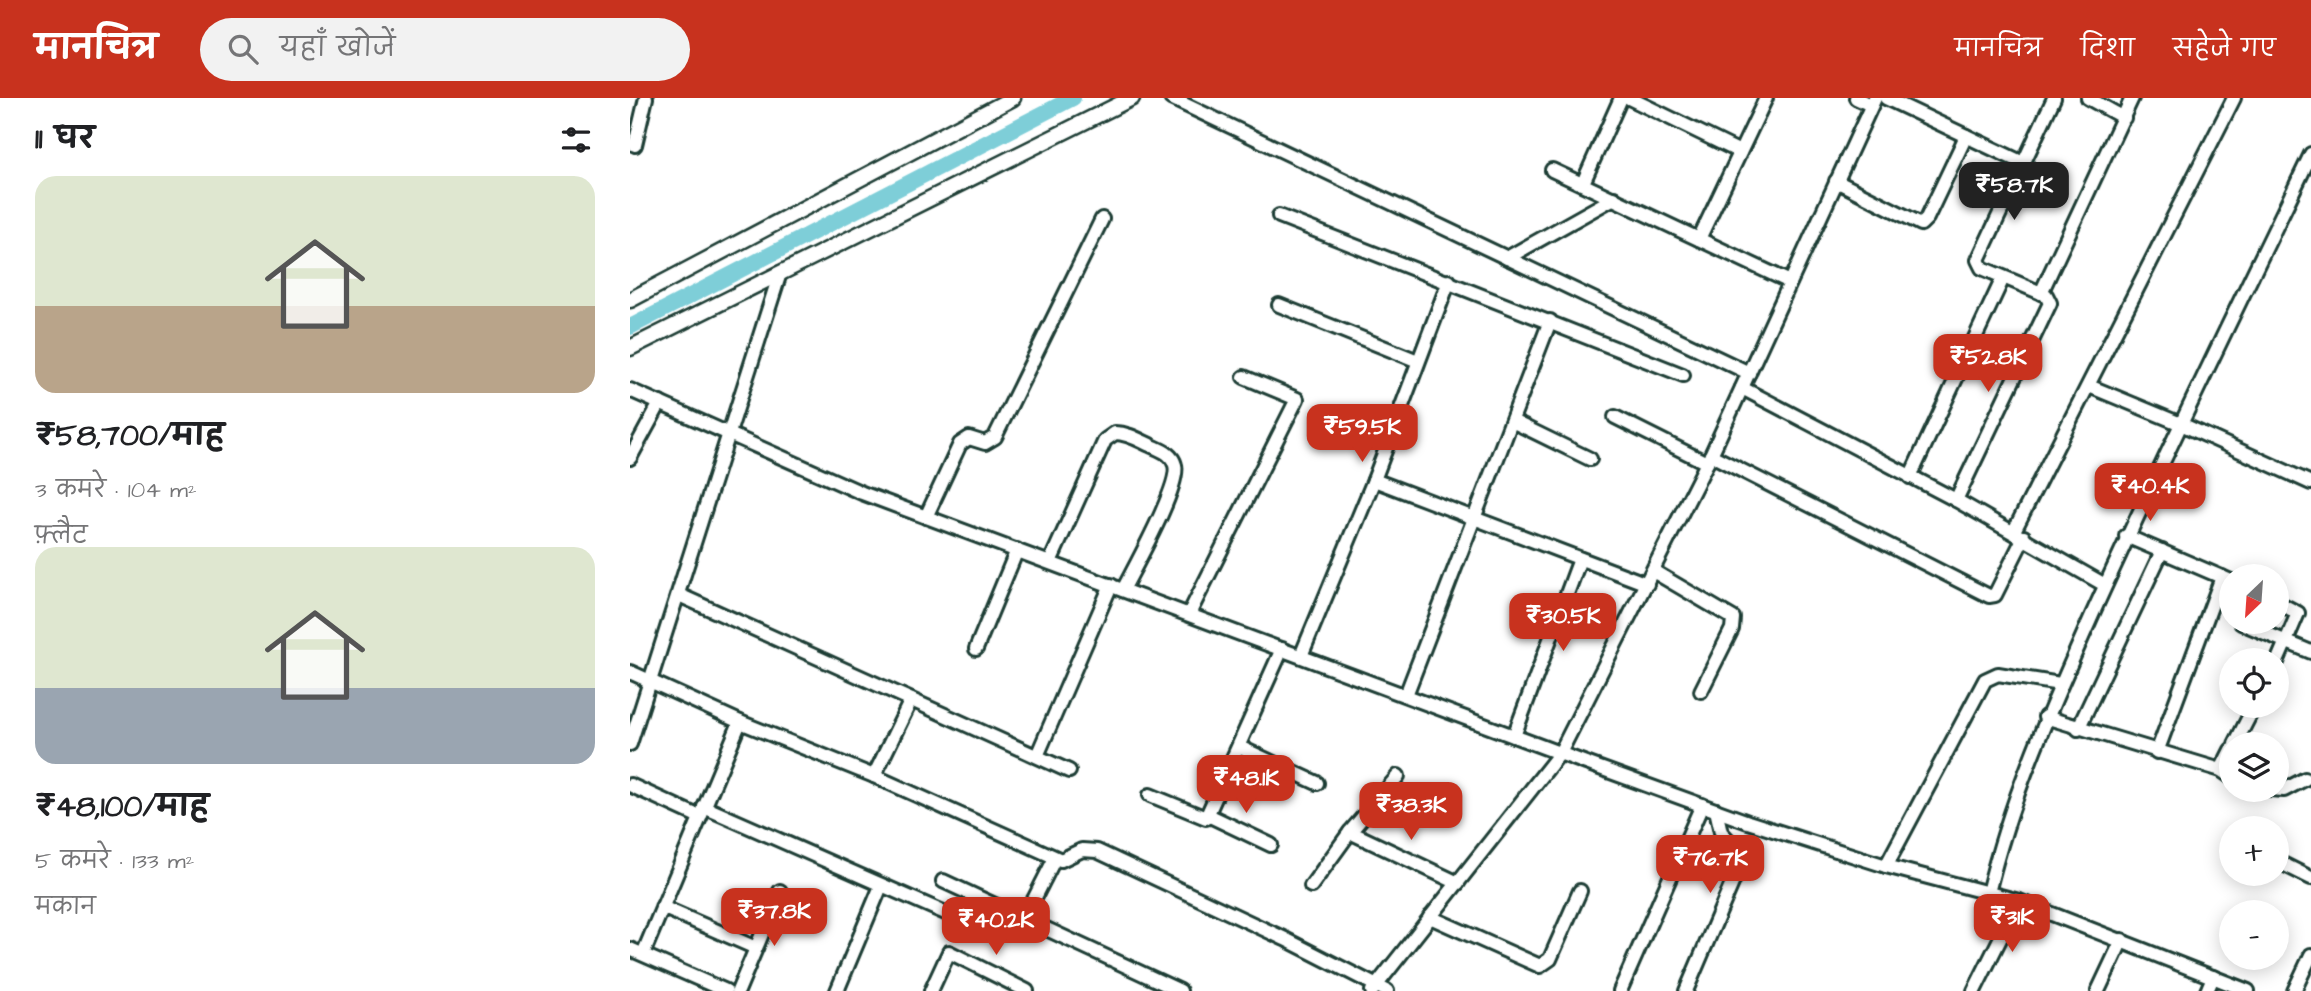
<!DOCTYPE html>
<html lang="hi">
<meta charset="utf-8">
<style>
:root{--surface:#fff;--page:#f2f2f2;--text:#202124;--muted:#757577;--accent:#c8321e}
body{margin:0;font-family:"Architects Daughter","Playpen Sans Deva",sans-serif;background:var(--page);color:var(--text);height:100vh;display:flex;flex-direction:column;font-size:26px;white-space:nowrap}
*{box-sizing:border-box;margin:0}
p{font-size:23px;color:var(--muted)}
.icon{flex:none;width:38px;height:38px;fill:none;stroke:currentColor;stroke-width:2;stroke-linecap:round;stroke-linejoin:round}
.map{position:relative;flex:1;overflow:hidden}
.drawer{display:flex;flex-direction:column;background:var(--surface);width:630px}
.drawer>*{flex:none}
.needle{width:46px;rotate:205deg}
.tools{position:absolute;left:1589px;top:466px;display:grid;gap:14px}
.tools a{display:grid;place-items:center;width:70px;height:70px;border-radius:50%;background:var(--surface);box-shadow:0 4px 18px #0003;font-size:35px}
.price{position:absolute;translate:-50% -60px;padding:0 16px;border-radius:14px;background:var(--accent);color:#fff;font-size:23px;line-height:46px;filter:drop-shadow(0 2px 4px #0008)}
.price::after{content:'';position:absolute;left:50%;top:42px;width:21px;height:16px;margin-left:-10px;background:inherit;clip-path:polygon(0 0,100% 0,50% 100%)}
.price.selected{background:#222;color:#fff}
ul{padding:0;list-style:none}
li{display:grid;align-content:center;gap:14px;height:371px;padding:0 35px}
li span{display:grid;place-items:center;height:217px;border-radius:21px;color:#555}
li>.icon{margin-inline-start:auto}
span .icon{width:126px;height:126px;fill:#fffc;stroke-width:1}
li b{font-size:30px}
h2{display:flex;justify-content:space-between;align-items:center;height:84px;padding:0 35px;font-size:30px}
header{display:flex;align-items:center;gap:42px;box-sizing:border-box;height:98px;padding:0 35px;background:var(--accent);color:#fff}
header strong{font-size:33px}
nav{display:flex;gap:38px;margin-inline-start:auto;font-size:24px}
.search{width:490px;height:63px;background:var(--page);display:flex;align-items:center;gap:18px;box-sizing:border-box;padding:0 24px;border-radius:38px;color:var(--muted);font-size:26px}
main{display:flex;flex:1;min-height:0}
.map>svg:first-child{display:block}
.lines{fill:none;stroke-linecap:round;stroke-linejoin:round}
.canal{stroke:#7eced8;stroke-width:16}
.minor-casing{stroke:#1f3d34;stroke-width:18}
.tertiary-casing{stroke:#1f3d34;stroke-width:19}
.minor{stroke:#fff;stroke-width:12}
.tertiary{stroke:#fff;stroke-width:14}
</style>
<header>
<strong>मानचित्र</strong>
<div class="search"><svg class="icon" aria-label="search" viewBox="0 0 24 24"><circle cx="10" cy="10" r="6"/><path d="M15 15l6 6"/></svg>यहाँ खोजें</div>
<nav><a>मानचित्र</a><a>दिशा</a><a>सहेजे गए</a></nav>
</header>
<main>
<section class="drawer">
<h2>11 घर<svg class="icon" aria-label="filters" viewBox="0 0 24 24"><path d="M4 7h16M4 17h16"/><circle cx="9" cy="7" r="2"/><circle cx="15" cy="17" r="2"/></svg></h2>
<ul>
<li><span style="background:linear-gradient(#dfe7d0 60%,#b9a48a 0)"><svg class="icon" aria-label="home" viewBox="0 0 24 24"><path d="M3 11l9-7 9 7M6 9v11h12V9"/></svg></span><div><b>₹58,700/माह</b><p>3 कमरे · 104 m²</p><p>फ़्लैट</p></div></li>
<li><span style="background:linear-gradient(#dfe7d0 65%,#9aa5b1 0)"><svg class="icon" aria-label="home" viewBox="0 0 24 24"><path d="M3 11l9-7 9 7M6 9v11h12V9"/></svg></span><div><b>₹48,100/माह</b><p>5 कमरे · 133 m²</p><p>मकान</p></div></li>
</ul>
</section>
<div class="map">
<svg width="1681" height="893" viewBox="0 0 1681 893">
<rect width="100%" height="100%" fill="#fff"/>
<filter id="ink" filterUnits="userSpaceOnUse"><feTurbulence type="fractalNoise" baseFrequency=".0143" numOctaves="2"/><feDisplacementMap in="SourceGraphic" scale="14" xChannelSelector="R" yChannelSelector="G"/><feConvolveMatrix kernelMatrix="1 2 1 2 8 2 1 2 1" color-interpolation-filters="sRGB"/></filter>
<g filter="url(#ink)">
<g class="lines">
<polyline class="canal" points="0,229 443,0"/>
<defs>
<g id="minor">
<polyline points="541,0 1119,275"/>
<polyline points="999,0 1110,54"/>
<polyline points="1226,0 1241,7"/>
<polyline points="1256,0 1393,65"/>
<polyline points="1458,0 1494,20"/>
<polyline points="5,47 16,0"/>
<polyline points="922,72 1160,184"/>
<polyline points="1206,83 1291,126 1297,120 1336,38"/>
<polyline points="953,85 991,0"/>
<polyline points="649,118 1053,277"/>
<polyline points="1069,141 1136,0"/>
<polyline points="877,160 984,100"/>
<polyline points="1411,195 1502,0"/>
<polyline points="649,207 788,263"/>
<polyline points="1459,288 1551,326 1681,385"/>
<polyline points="1112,290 1326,402 1475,487"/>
<polyline points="0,292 232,395 956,665 1118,724 1256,768 1389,803 1618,893"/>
<polyline points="985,319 1077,365"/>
<polyline points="882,323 960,361"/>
<polyline points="1081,357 1359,498 1365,497 1394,439"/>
<polyline points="0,360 30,305"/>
<polyline points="1280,379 1373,180"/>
<polyline points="744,382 1017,486"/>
<polyline points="1326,402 1420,205 1416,197 1352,170 1348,162 1424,0"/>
<polyline points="296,419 330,346 339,340 355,345 365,339 472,121"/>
<polyline points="1384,433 1604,0"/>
<polyline points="1496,438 1601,483"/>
<path d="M 420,464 L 475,342 L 485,335 C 498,335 509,342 520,347 C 530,352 542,355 545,367 C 551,387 504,470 493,492"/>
<polyline points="1023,473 1103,520 1102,531 1071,593"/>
<polyline points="49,497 439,673"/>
<polyline points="1647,504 1668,515 1647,564"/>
<polyline points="559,516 667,301 614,279"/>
<polyline points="1611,525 1681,554"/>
<polyline points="346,551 387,452"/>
<polyline points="671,558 744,382 819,183"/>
<polyline points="0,574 110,624 244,678 431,762 452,752 467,753 655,841 757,893"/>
<polyline points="776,597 920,223"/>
<polyline points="1415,619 1591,672 1601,679"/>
<polyline points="1448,631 1532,453"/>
<polyline points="884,638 950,461"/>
<polyline points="0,646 150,175"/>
<polyline points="1605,646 1625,607"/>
<polyline points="609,649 687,685"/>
<polyline points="1527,654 1592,479"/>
<polyline points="407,658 481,487"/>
<polyline points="1591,672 1601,652"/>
<polyline points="244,678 281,602"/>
<polyline points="0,687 70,719"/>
<polyline points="1640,691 1654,692 1675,681"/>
<polyline points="520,697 576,720 652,551"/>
<polyline points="74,709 320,817"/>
<polyline points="578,717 641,747"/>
<polyline points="720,734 828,785"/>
<polyline points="1651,765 1681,780"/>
<polyline points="1256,768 1355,582 1368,576 1430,586"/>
<polyline points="313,783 550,893"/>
<polyline points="681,788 720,734 768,678"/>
<path d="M 1358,795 C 1382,695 1421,610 1462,517 C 1532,362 1607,210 1681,56"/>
<polyline points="32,809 126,850"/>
<polyline points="800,819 910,868 920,861 950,793"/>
<polyline points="394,821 425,760"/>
<polyline points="0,851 96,893"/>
<polyline points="13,856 110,624"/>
<polyline points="108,893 150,793"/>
<polyline points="207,893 251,788"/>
<polyline points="301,893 319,854 397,893"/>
<polyline points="742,893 930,655 1081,357 1245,0"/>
<polyline points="990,893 1072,707"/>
<polyline points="1056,893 1112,762 1111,756 1091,734 1086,712"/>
<polyline points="1344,893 1389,803"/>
<polyline points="1468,893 1492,842"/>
<polyline points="1577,893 1583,879"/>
<polyline points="1664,893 1681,857"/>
</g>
<g id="tertiary">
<polyline points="0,202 383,0"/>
<polyline points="0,250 502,0"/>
</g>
</defs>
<use href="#minor" class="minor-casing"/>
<use href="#tertiary" class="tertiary-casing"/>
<use href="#minor" class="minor"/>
<use href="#tertiary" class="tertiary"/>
</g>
</g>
</svg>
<div class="tools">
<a><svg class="needle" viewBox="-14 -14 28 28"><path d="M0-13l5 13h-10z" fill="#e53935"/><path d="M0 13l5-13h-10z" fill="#757577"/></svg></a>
<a><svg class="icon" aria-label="locate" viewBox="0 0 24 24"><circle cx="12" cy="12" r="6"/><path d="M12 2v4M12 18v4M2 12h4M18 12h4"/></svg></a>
<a><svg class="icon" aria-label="layers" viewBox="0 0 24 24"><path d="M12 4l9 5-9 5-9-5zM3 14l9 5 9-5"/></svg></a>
<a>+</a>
<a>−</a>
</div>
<b class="price selected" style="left:1384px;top:124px">₹58.7K</b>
<b class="price" style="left:1358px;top:296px">₹52.8K</b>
<b class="price" style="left:732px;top:366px">₹59.5K</b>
<b class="price" style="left:1520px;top:425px">₹40.4K</b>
<b class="price" style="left:933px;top:555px">₹30.5K</b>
<b class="price" style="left:616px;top:717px">₹48.1K</b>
<b class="price" style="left:781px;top:744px">₹38.3K</b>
<b class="price" style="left:1080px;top:797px">₹76.7K</b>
<b class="price" style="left:144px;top:850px">₹37.8K</b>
<b class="price" style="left:1382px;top:856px">₹31K</b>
<b class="price" style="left:366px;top:859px">₹40.2K</b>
</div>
</main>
